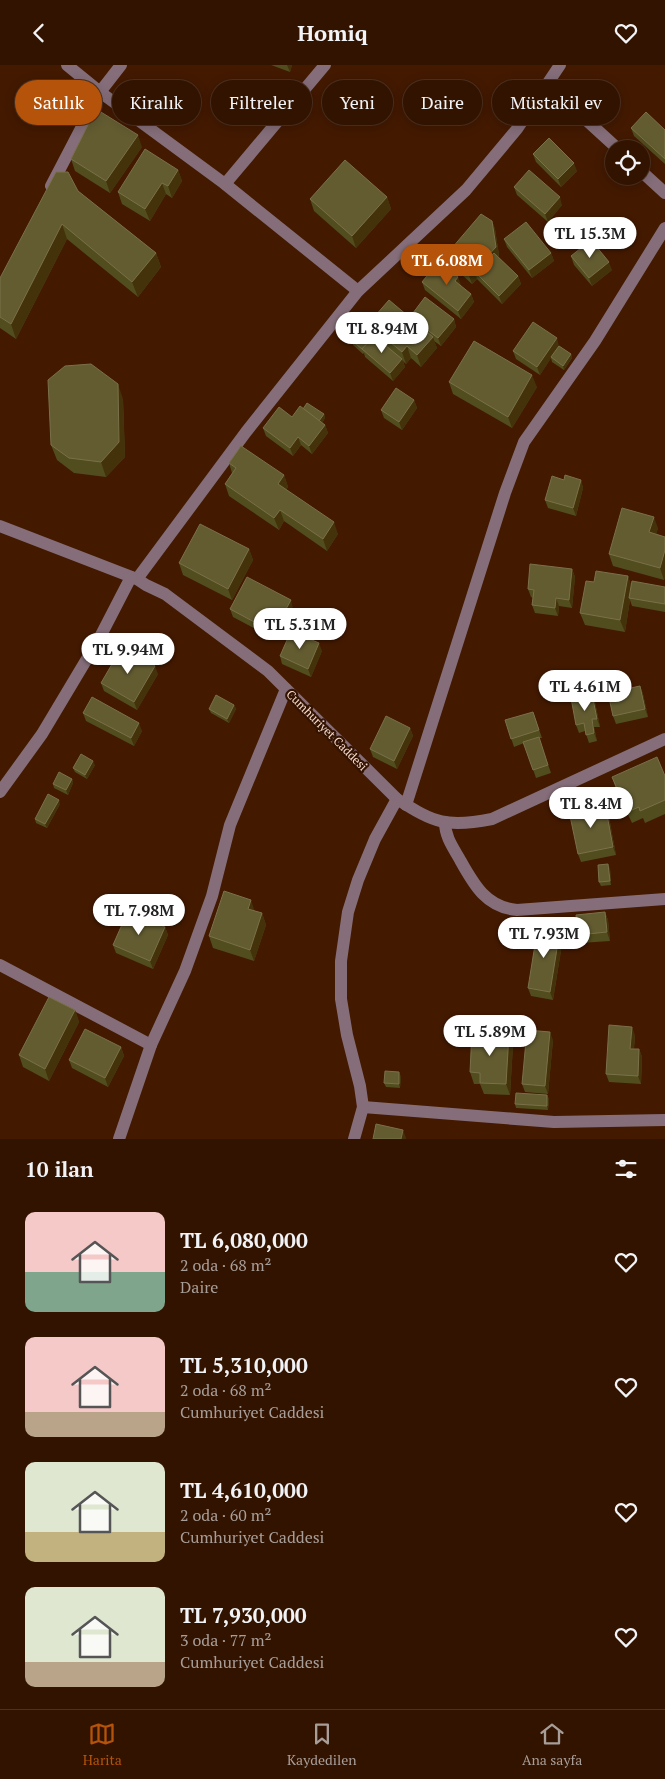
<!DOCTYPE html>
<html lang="tr">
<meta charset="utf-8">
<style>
:root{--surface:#321300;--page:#3a1c0a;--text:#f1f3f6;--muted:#a89e99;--line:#4d3222;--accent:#b45309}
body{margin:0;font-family:"PT Serif",serif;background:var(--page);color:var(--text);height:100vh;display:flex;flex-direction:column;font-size:19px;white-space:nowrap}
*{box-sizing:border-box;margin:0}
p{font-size:16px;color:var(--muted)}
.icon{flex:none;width:28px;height:28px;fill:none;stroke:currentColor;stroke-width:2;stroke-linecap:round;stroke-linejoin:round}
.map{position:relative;height:1074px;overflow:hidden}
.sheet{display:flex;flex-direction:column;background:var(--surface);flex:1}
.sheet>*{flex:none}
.hud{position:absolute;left:15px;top:15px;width:635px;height:45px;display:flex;gap:10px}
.buttons{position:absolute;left:605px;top:75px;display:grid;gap:10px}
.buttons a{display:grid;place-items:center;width:45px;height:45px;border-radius:50%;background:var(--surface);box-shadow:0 2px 12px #0003,0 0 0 1px var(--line);font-size:25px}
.price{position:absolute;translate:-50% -42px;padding:0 11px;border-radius:18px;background:#fff;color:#222;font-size:16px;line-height:32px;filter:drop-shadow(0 1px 2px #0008)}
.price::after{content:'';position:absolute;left:50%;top:30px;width:15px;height:11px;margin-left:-8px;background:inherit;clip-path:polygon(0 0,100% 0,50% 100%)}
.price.current{background:var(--accent);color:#fff}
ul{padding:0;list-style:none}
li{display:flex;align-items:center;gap:15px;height:125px;padding:0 25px}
li span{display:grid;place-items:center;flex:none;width:140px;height:100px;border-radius:10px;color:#555}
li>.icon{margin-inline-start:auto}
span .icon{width:60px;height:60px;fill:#fffc;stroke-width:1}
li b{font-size:21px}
h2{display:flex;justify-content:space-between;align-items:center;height:60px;padding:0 25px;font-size:21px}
.chip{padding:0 18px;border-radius:22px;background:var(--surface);box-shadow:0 2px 12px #0003,0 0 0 1px var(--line);font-size:18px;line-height:45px}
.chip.current{background:var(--accent);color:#fff}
header{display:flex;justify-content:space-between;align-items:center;height:65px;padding:0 25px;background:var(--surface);font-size:22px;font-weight:600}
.menu{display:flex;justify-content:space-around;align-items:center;height:70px;border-top:1px solid var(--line);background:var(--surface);font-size:14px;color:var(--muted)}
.menu a{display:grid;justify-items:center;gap:2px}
.menu .current{color:var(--accent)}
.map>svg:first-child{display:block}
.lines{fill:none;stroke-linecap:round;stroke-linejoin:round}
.minor{stroke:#856e79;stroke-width:12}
.wall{fill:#514d1e}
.shaded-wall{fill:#44320a}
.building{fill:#635c31;stroke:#7a7049}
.labels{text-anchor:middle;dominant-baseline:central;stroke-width:4.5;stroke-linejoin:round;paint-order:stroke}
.street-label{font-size:12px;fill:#f8dbcd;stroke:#331302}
</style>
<header><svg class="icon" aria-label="back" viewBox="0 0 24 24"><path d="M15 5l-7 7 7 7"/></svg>Homiq<svg class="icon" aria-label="heart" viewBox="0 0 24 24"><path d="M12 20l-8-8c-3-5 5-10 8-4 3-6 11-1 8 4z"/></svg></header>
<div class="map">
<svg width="665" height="1074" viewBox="0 0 665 1074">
<rect width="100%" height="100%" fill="#431900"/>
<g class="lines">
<g class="minor">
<polyline points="67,0 100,27 225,119 358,226"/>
<polyline points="548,20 618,84"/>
<polyline points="641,106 665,128"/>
<polyline points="225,119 325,0"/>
<polyline points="51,121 100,27 121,0"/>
<path d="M 0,461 L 137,514 L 146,520 L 165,529 L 268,606 L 397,734 C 434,758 447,763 492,754 L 665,674"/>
<polyline points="137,514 246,367 358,226 466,125 517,64 560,0"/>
<polyline points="0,727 42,669 100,572 131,512"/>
<polyline points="406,740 505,428 524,377 595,276 665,163"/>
<path d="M 445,757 C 445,771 452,781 459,793 C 473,818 485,842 517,845 L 665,834"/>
<polyline points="0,900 151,980"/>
<polyline points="363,1042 554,1057 665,1055"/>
<polyline points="119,1074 151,980 185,906 212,831 230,760 286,624"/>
<polyline points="354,1074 363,1042 360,1021 347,970 341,934 341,896 348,847 358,815 375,774 397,734"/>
</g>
</g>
<g class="wall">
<polygon points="271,0 292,0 290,7"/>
<polygon points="631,63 665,65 665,99 634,71"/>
<polygon points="142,82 110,128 75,106 71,94"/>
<polygon points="533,89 577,106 561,122 536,97"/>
<polygon points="178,105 182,116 172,133 166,129 150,156 122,139 118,127"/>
<polygon points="514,122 562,140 548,157 517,130"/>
<polygon points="78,126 156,188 161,202 138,232 67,174 16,274 0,263 0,213"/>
<polygon points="387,132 391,144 356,183 314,146 310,134"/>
<polygon points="492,156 495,164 499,190 498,192 518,211 521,219 502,239 477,214 472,219 449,198 446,190"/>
<polygon points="504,174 551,188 554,196 532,213 507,182"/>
<polygon points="571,191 612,205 592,221 574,200"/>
<polygon points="422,217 461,220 460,221 471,229 474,237 461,254 425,225"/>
<polygon points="410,252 454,254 456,262 441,281 434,276 437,283 421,302 411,293 406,299 403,296 405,302 393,316 365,292 364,288 363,289 353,280 352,276 372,273 373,272 372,271 368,259 410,253"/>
<polygon points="559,281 571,289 572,293 564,305 552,297 551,293 540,310 516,294 513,286"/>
<polygon points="449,317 537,322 512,363 453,329"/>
<polygon points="123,334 125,392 106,412 74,408 57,395 51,380"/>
<polygon points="414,335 417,343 402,365 384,353 381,345"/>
<polygon points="303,344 324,349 325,353 322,358 325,360 328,368 312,389 301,380 293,391 266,371 263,363 292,352"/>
<polygon points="229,398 284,410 288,422 286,425 338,469 327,486 284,456 279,465 229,431 225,419 232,408"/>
<polygon points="564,415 581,415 583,423 576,451 548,443 545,435"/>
<polygon points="658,463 656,469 665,472 665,512 664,515 613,501 609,489"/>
<polygon points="249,484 253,495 232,535 183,510 179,498"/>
<polygon points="572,504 575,512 572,543 559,541 558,551 535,548 532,540 533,533 531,532 528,524"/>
<polygon points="628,511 631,521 665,522 665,547 632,541 630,535 625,567 585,560 580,548 594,517"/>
<polygon points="230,544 293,544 283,563 268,554 261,567 233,552"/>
<polygon points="322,586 311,612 282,599 280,591"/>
<polygon points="158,609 137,645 104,626 101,618"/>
<polygon points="640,621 643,629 648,652 616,659 613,651"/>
<polygon points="595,637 600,662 594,662 597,676 589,678 585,666 579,668 576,660"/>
<polygon points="234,640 236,644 229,658 211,648 209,644"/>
<polygon points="533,647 542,673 539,673 551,708 536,713 524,678 514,682 505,655"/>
<polygon points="83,648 142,666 134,681 86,656"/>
<polygon points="410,663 413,671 397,704 373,692 370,684"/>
<polygon points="95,700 87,714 75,707 73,703"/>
<polygon points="665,711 665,749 645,758 643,753 632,758 616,724 612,712"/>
<polygon points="72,714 73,718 68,730 54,723 53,719"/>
<polygon points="60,739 47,763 36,758 35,754"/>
<polygon points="608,747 616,790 581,797 578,789"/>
<polygon points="610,803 611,820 601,821 599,817"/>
<polygon points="255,846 262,848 266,860 254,896 213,883 209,871"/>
<polygon points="605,847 608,855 610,876 581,878 578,870"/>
<polygon points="165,862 168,870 153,904 116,888 113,880"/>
<polygon points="560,865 563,873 553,935 531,931 528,923"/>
<polygon points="75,945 79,957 49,1016 23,1002 19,990"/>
<polygon points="635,970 634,984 639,984 642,992 641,1019 609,1017 606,1009"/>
<polygon points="553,975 548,1029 525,1027 522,1019"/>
<polygon points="513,980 510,1030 484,1029 480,1019 474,1019 470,1007"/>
<polygon points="121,982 124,991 108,1022 72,1003 69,995"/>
<polygon points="401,1011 400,1023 386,1022 384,1018"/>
<polygon points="547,1030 549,1034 548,1045 516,1043 515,1039"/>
</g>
<g class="shaded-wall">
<polygon points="287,0 292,0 290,7"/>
<polygon points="138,70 142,82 110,128 106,116"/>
<polygon points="574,98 577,106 561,122 558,114"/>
<polygon points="178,105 182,116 172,133 168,121"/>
<polygon points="162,118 166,129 150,156 145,144"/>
<polygon points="387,132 391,144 356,183 352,171"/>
<polygon points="560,132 562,140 548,157 545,149"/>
<polygon points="492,156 495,164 499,190 479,211 475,207 477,214 472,219 469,211"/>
<polygon points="62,159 67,174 16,274 11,259"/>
<polygon points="156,188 161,202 138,232 132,217"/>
<polygon points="551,188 554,196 532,213 529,205"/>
<polygon points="609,197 612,205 592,221 589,213"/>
<polygon points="518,211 521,219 502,239 499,231"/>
<polygon points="458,212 461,220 457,224 455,216"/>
<polygon points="471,229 474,237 461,254 458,246"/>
<polygon points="454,254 456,262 441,281 438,273"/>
<polygon points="433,272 437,283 421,302 417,290"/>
<polygon points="557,273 559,281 540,310 537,302"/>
<polygon points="407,281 411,293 406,299 402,287"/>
<polygon points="571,289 572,293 564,305 563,301"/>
<polygon points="402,294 405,302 393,316 390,308"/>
<polygon points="532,310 537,322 512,363 508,352"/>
<polygon points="118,319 123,334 125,392 106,412 101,397"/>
<polygon points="414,335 417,343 402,365 399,357"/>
<polygon points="324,349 325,353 321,360 319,356"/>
<polygon points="325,360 328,368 312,389 309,381"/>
<polygon points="298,372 301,380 293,391 290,383"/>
<polygon points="284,410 288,422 282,430 278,419"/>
<polygon points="581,415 583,423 576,451 573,443"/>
<polygon points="280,445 284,456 279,465 274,453"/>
<polygon points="654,452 658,463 654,479 649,467"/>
<polygon points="334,457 338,469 327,486 323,474"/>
<polygon points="249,484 253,495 232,535 228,524"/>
<polygon points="665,485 665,512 664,515 660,503"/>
<polygon points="572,504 575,512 572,543 569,535"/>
<polygon points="628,511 632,523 629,533 630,535 625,567 620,555"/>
<polygon points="556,533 559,541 558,551 555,543"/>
<polygon points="291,535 293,544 283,563 280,555"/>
<polygon points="265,546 268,554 261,567 258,559"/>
<polygon points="319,578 322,586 311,612 308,604"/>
<polygon points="155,601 158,609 137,645 134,637"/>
<polygon points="640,621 643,629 648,652 645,644"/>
<polygon points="592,629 595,637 600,662 597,654"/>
<polygon points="234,640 236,644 229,658 227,654"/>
<polygon points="592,654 594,662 597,676 594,668"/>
<polygon points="139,658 142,666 134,681 131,673"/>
<polygon points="410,663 413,671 397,704 394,696"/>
<polygon points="93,696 95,700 87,714 85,710"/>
<polygon points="72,714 73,718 68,730 66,725"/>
<polygon points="59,735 60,739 47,763 45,759"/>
<polygon points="605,739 608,747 616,790 613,782"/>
<polygon points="608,799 610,803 611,820 610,816"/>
<polygon points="251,835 255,847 248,844"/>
<polygon points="605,847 608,855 610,876 607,867"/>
<polygon points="262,848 266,860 254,896 250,885"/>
<polygon points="165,862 168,870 153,904 150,896"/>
<polygon points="560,865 563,873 553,935 550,927"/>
<polygon points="75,945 79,957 49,1016 45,1004"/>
<polygon points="632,962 635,970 633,992 630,984"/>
<polygon points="550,967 553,975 548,1029 545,1021"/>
<polygon points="509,969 513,980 510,1030 506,1019"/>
<polygon points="121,982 124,991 108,1022 105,1013"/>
<polygon points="639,984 642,992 641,1019 638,1011"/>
<polygon points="399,1007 401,1011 400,1023 399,1019"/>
<polygon points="547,1030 549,1034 548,1045 547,1041"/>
<polygon points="403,1065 406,1073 406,1074 401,1074"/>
</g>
<g class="building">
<polygon points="96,44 138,70 106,116 71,94"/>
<polygon points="646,47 665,65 665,94 631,63"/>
<polygon points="549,73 574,98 558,114 533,89"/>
<polygon points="145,84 178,105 168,121 162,118 145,144 118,127"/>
<polygon points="345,95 387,132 352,171 310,134"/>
<polygon points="529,105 560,132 545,149 514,122"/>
<polygon points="56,107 68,107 78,126 156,188 132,217 62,159 11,259 0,252 0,213"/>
<polygon points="481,149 492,156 496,182 469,211 446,190"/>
<polygon points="526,157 551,188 529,205 504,174"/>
<polygon points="591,175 609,197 589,213 571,191"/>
<polygon points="494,188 518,211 499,231 475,207"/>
<polygon points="439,196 458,212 455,216 471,229 458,246 422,217"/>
<polygon points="425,232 454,254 438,273 410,252"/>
<polygon points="389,235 433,272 417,290 407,281 402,287 368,259"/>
<polygon points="533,257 557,273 537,302 513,286"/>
<polygon points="362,264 372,273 362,284 352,276"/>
<polygon points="374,271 402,294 390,308 362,284"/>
<polygon points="474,276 532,310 508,352 449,317"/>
<polygon points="559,281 571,289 563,301 551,292"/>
<polygon points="91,299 118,319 119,377 101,397 69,393 51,380 48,315 65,301"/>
<polygon points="396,323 414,335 399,357 381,345"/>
<polygon points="307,338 324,349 319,356 303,344"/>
<polygon points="300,341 325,360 309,381 298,372 290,383 263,363 279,342 292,352"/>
<polygon points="241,381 284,410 278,419 334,457 323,474 280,445 274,453 225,419 236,403 229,398"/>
<polygon points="565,410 581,415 573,443 545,435 552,411 564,415"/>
<polygon points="622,443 654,452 649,467 665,472 665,485 660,503 609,489"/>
<polygon points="200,459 249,484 228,524 179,498"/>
<polygon points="530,499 572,504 569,535 556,533 555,543 532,540 534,525 528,524"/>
<polygon points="596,506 628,511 620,555 580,548 586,516 594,517"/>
<polygon points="247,512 291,535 280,555 265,546 258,559 230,544"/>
<polygon points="632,516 665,522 665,539 629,533"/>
<polygon points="291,566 319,578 308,604 280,591"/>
<polygon points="122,582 155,601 134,637 101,618"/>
<polygon points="640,621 645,644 613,651 608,628"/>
<polygon points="592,629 597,654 592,654 594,668 586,670 584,658 576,660 571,633"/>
<polygon points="216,630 234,640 227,654 209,644"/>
<polygon points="92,632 139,658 131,673 83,648"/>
<polygon points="533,647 539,665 511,674 505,655"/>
<polygon points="386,651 410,663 394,696 370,684"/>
<polygon points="539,672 548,700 533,705 523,677"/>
<polygon points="81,689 93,696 85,710 73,703"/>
<polygon points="657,692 665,711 665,735 640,746 639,742 627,747 612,712"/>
<polygon points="59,707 72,714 66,725 53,719"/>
<polygon points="48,729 59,735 45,759 35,754"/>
<polygon points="605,739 613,782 578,789 569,746"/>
<polygon points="608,799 610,816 599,817 598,800"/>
<polygon points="224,826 251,835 248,844 262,848 250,885 209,871"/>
<polygon points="128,846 165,862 150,896 113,880"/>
<polygon points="605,847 607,867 578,870 576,850"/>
<polygon points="538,861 560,865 550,927 528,923"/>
<polygon points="49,932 75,945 45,1004 19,990"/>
<polygon points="609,960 632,962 630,984 639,984 638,1011 606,1009"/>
<polygon points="85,964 121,982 105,1013 69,995"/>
<polygon points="527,965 550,967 545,1021 522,1019"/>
<polygon points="472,967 509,969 506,1019 480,1018 480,1008 470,1007"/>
<polygon points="385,1006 399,1007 399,1019 384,1018"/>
<polygon points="516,1028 547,1030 547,1041 515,1039"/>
<polygon points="376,1059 403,1065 401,1074 373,1074"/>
</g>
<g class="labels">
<g class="street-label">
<text transform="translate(327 665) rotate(45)">Cumhuriyet Caddesi</text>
</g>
</g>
</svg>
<div class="buttons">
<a><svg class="icon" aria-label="locate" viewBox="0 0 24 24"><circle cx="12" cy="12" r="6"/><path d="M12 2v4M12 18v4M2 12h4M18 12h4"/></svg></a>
</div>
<b class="price" style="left:590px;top:194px">TL 15.3M</b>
<b class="price current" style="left:447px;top:221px">TL 6.08M</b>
<b class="price" style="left:382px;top:289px">TL 8.94M</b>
<b class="price" style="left:300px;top:585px">TL 5.31M</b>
<b class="price" style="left:128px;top:610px">TL 9.94M</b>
<b class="price" style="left:585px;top:647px">TL 4.61M</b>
<b class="price" style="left:591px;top:764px">TL 8.4M</b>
<b class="price" style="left:139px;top:871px">TL 7.98M</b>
<b class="price" style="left:544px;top:894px">TL 7.93M</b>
<b class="price" style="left:490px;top:992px">TL 5.89M</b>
<div class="hud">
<a class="chip current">Satılık</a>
<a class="chip">Kiralık</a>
<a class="chip">Filtreler</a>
<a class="chip">Yeni</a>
<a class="chip">Daire</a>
<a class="chip">Müstakil ev</a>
</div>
</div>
<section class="sheet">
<h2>10 ilan<svg class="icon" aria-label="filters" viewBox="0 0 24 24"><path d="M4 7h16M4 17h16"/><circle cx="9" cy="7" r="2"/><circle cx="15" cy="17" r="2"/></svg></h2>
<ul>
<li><span style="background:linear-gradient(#f6c9c9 60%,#7fa58c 0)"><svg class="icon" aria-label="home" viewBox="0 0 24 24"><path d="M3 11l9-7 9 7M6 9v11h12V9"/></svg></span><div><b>TL 6,080,000</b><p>2 oda · 68 m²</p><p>Daire</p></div><svg class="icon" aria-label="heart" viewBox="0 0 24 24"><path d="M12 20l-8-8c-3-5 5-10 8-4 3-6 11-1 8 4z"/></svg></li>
<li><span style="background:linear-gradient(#f6c9c9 75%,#b9a48a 0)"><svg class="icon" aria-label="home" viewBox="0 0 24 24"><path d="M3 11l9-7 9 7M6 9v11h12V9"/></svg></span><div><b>TL 5,310,000</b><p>2 oda · 68 m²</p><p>Cumhuriyet Caddesi</p></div><svg class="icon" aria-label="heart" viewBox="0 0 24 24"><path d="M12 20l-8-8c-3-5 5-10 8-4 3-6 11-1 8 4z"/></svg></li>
<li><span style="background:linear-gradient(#dfe7d0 70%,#c2b280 0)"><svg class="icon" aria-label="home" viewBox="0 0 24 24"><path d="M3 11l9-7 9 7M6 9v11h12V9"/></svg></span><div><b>TL 4,610,000</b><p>2 oda · 60 m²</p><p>Cumhuriyet Caddesi</p></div><svg class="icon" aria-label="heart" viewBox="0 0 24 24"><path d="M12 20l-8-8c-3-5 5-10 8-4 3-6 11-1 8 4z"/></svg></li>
<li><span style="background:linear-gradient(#dfe7d0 75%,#b9a48a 0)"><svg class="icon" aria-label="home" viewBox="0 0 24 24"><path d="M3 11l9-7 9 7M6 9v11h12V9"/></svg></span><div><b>TL 7,930,000</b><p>3 oda · 77 m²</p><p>Cumhuriyet Caddesi</p></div><svg class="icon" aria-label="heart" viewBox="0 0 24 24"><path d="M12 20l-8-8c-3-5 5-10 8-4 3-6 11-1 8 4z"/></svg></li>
</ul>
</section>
<nav class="menu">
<a class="current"><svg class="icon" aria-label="map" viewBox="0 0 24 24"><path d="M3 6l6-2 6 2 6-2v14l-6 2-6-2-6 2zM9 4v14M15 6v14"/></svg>Harita</a>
<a><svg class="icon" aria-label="saved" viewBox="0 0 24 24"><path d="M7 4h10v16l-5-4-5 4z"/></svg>Kaydedilen</a>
<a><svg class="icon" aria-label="home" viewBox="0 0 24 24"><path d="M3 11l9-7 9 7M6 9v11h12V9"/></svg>Ana sayfa</a>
</nav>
